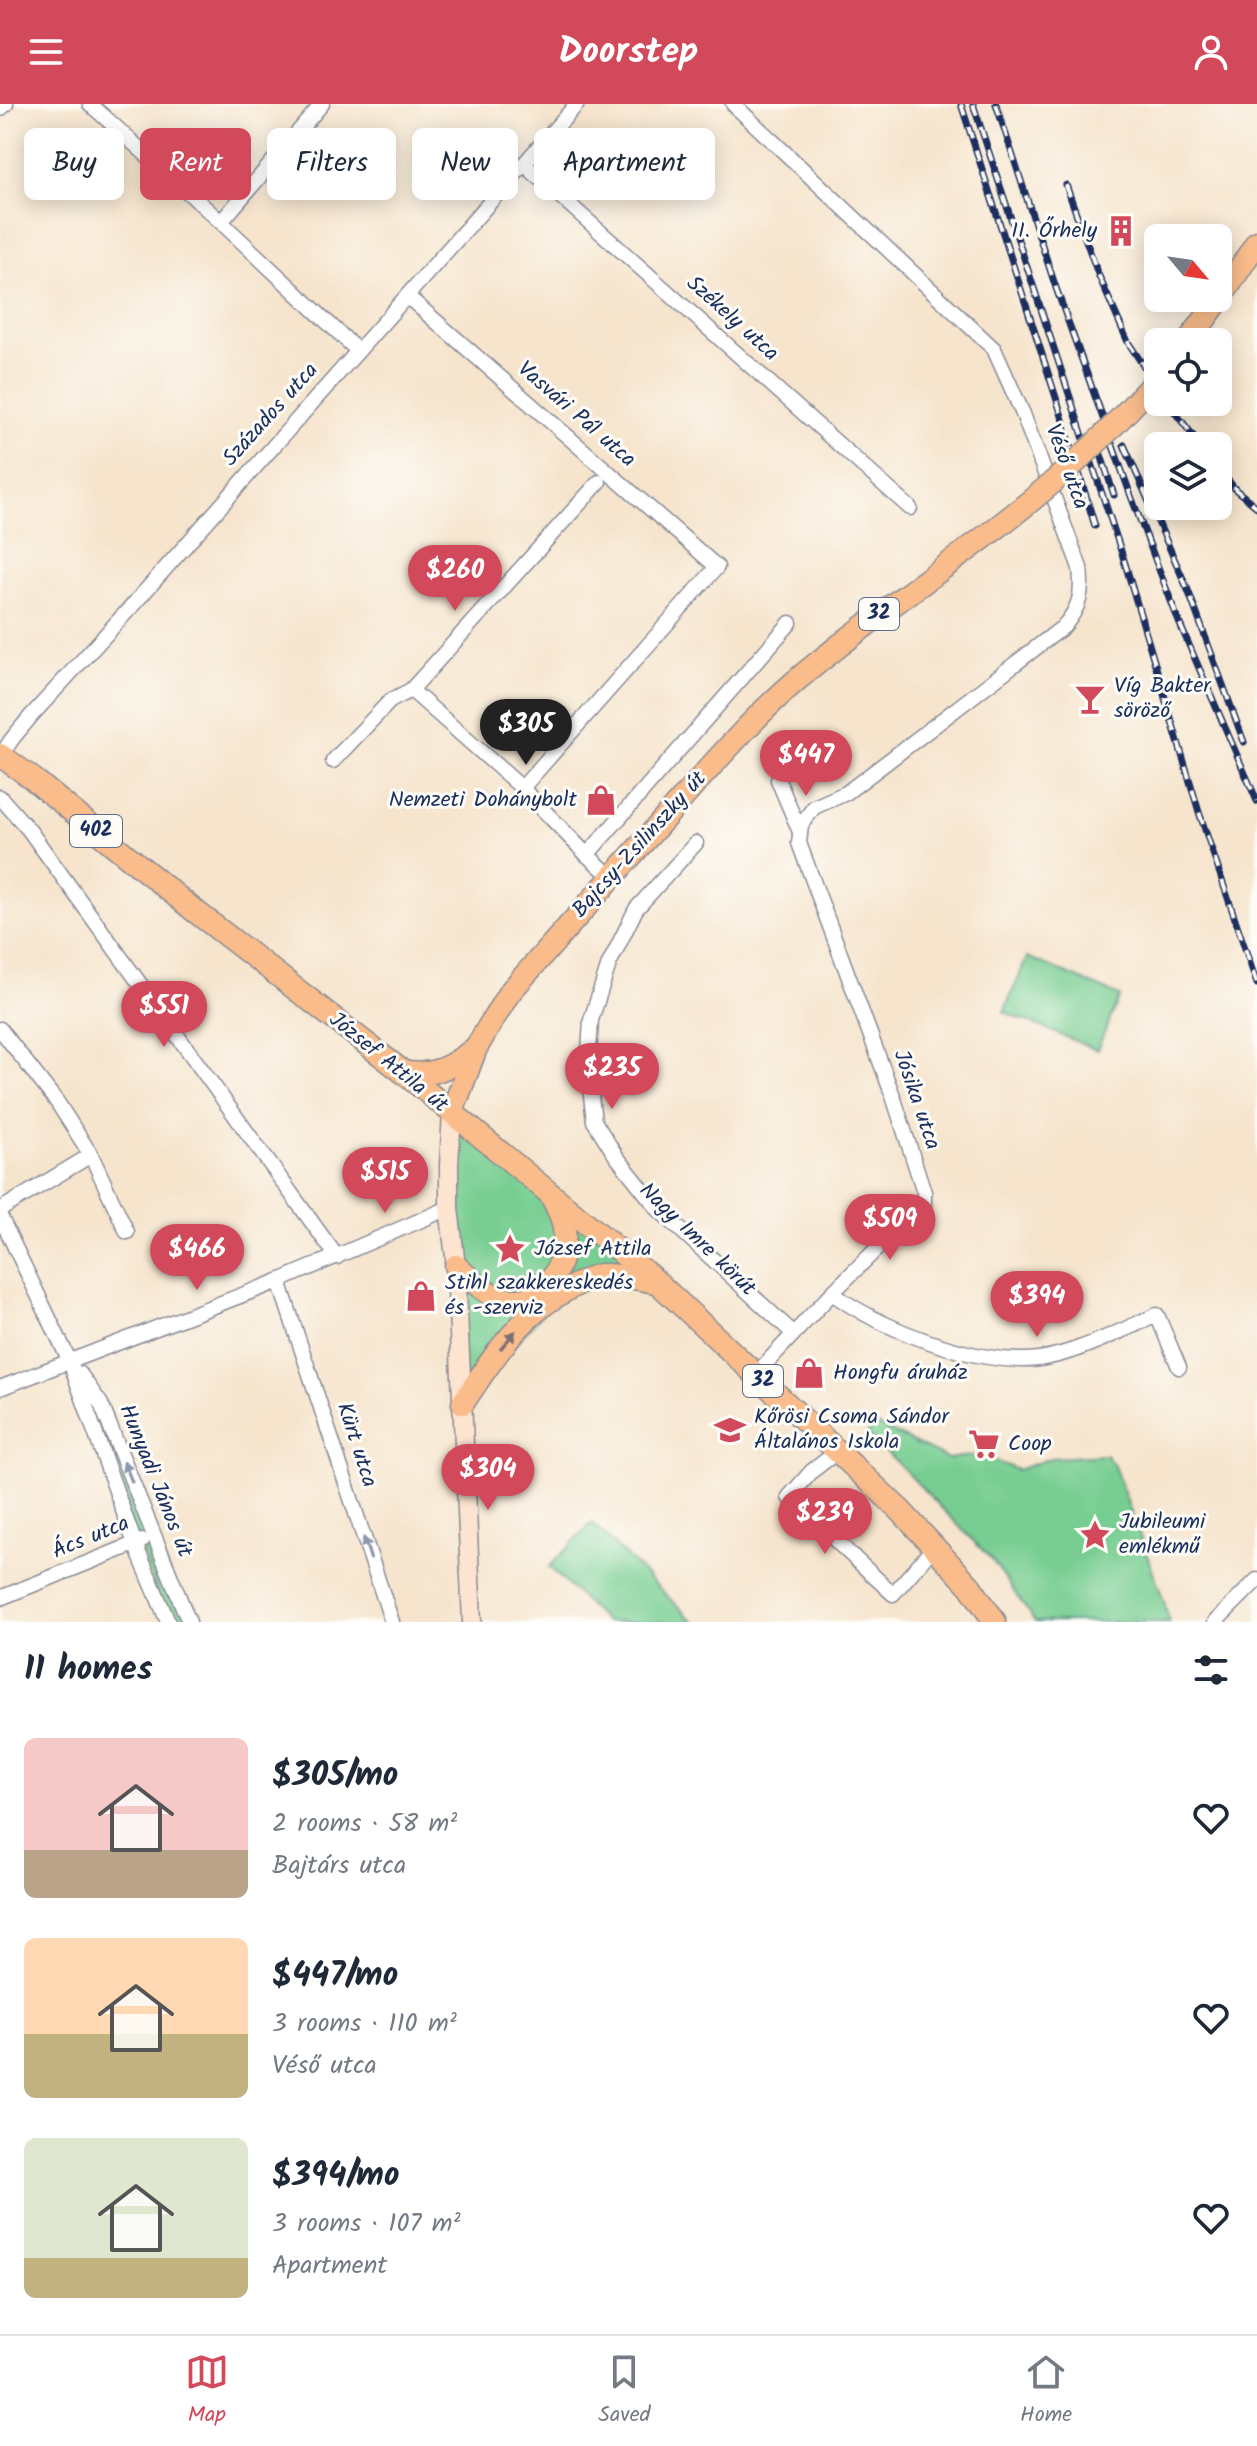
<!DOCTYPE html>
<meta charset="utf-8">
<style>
:root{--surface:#fff;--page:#f2f2f3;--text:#1f2937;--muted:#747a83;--line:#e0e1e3;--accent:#d1495b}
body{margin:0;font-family:Kalam,sans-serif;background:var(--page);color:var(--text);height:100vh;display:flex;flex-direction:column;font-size:30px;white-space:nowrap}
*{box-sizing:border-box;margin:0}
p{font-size:26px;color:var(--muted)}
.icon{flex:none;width:44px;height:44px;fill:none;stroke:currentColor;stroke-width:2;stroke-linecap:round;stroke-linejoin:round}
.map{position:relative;height:1518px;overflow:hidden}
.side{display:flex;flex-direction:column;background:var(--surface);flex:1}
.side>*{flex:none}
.top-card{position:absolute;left:24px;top:24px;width:800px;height:72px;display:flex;gap:16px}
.needle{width:52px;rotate:119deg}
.fabs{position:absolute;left:1144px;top:120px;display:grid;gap:16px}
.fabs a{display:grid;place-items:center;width:88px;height:88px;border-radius:12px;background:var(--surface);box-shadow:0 4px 20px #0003;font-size:40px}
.price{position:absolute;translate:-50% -68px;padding:0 18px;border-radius:28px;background:var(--accent);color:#fff;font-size:26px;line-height:52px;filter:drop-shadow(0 2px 4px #0008)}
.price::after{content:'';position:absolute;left:50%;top:48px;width:24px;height:18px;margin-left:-12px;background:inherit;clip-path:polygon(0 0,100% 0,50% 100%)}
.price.selected{background:#222;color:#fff}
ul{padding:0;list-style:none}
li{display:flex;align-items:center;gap:24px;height:200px;padding:0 24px}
li span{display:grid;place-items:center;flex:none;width:224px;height:160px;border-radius:12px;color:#555}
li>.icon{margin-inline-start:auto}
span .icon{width:96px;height:96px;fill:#fffc;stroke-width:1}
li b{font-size:34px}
h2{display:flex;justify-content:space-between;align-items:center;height:96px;padding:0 24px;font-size:34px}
.chip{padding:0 28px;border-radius:12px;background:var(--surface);box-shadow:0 4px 20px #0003;font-size:28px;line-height:72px}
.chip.selected{background:var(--accent);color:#fff}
header{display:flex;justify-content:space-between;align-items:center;height:104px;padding:0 24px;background:var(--accent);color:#fff;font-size:36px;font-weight:600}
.tabs{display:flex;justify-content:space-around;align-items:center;height:112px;border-top:2px solid var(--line);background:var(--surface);font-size:22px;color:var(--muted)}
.tabs a{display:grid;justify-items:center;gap:4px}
.tabs .selected{color:var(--accent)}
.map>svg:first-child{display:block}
.green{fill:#78ce92;stroke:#4a7e78;stroke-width:2}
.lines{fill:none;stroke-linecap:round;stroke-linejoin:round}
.street-casing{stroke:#888a95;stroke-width:17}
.secondary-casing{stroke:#888a95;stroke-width:21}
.primary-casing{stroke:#888a95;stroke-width:25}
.street{stroke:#fff;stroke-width:14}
.secondary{stroke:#fde4d0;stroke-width:18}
.primary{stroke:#f9bc8a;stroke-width:22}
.rail-casing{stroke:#1b2f5e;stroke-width:7}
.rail{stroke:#fdfcf7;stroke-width:4;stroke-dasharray:12;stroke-linecap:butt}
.primary-bridge-casing{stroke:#888a95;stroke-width:25;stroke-linecap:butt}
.primary-bridge{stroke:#f9bc8a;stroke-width:22}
.oneway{fill:#7f6e72}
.oneway2{fill:#8d97ae}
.labels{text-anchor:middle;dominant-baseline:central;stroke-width:6;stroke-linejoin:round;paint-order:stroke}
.shield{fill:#fdfcf7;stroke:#5f6c8c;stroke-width:2}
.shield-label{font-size:20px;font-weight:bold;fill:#1b2f5e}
.poi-label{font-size:22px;fill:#1b2f5e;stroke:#fdfcf7;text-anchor:start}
.street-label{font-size:22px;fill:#1b2f5e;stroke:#fdfcf7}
</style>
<header><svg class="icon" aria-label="menu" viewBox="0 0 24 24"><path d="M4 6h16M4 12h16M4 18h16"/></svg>Doorstep<svg class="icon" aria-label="person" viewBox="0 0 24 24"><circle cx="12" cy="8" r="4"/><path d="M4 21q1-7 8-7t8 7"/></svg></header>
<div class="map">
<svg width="1257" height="1518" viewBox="0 0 1257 1518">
<rect width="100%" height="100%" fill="#fdfcf7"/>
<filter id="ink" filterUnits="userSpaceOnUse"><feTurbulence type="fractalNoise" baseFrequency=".0125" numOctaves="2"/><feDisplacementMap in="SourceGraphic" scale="16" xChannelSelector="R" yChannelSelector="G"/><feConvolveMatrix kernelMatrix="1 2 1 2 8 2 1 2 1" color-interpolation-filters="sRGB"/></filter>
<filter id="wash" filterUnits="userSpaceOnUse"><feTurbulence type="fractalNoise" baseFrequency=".006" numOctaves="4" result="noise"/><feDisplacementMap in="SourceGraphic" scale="32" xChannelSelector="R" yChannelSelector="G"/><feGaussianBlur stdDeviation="1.8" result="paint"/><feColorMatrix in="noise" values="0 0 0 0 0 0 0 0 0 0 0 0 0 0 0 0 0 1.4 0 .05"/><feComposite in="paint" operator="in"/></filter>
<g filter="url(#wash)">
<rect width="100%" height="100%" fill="#f6e4cc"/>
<g class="green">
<polygon points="1027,853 1120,892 1097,946 1004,908"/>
<polygon points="452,1008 657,1178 621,1172 562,1187 463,1299"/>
<polygon points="70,1258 101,1300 189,1518 168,1518"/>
<path d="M 873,1319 L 948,1355 C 975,1348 993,1356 1018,1366 L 1050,1354 L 1106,1351 L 1114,1362 L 1164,1497 L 1169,1518 L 1035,1518 L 993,1457 L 894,1355 L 867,1331 Z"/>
<polygon points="592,1419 694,1518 606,1518 549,1463"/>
</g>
</g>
<g filter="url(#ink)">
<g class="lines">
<defs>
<g id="street">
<polyline points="90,0 221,118 358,247"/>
<path d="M 733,0 L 994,245 L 1023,310 L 1080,464 C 1083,489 1080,504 1063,523 L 887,658 L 846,689 L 814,703 L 801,721 L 799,739 L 893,992 L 924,1088 L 924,1101 L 909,1113 L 832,1189 L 756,1270"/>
<polyline points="0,5 6,0"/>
<polyline points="524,60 910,404"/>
<polyline points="221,118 322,0"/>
<polyline points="407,192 717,463 522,684"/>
<polyline points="411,586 522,684 587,751 612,773"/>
<polyline points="0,653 12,635 31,612 132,502 577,0"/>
<polyline points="333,657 390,597 411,586 599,378"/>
<polyline points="778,676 800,728"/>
<polyline points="0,693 29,726 337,1153"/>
<polyline points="696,739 636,805 609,860 591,916 588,966 594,1017 616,1052 659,1106 793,1229"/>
<polyline points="587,751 790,519"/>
<polyline points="0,925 57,998 91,1051 127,1128"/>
<polyline points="0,1106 91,1051"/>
<polyline points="0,1112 70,1258 135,1440 168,1518"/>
<polyline points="279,1177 392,1518"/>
<path d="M 832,1189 C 880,1224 963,1256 1023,1256 C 1062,1257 1120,1227 1157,1211 L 1179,1263"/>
<polyline points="80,1270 101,1300 189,1518"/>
<polyline points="0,1284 279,1177 449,1104"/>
<polyline points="838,1347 812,1367 789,1393 893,1490 934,1443"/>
<polyline points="0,1494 142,1437"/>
<polyline points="1215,1518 1257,1476"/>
</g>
<polyline id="secondary" points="452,1008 449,1061 449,1104 456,1162 472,1518"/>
<g id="primary">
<polyline points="1188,238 1224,189 1257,138"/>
<polyline points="0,651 33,675 191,804 403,968 657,1178 900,1406 970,1482 995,1518"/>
<path d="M 403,968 C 431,974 452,963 474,945"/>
<polyline points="452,1008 476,944 509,889 704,670"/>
<path d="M 456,1162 C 470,1174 483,1189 501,1194 C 544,1206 568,1160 564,1124 C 563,1114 557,1104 553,1095"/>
<path d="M 463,1299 C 495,1250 523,1206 578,1180 C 585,1177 593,1172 600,1171 C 619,1170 638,1175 656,1178"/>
</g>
</defs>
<use href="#street" class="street-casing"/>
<use href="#secondary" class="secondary-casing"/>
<use href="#primary" class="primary-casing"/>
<use href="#street" class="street"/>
<use href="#secondary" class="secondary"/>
<use href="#primary" class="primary"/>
<defs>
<g id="rail">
<polyline points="961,0 1061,309 1095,422"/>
<polyline points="973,0 1124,456 1199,708 1257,880"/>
<polyline points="996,0 1056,184 1131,392 1179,518 1257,697"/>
<polyline points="1066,81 1098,170 1128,238 1158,284"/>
<polyline points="1167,298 1201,342"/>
<polyline points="1097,338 1114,391"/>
<polyline points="1124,341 1188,486 1244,638"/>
<polyline points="1218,364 1236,386 1257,403"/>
</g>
</defs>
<use href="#rail" class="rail-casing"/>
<use href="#rail" class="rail"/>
<defs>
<path id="primary-bridge" d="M 704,670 C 734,637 764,604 798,575 C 885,501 983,441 1068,365 C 1100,337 1129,306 1158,274"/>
</defs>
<use href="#primary-bridge" class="primary-bridge-casing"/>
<use href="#primary-bridge" class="primary-bridge"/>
</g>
<defs><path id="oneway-solid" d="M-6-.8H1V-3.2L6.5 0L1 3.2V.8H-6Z" transform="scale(2)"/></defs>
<use class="oneway" href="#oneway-solid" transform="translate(508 1236) rotate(-50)"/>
<g class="oneway2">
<use href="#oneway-solid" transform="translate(128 1368) rotate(-112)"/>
<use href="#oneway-solid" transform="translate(367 1444) rotate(-108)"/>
</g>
</g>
<defs>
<symbol id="building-bare" viewBox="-9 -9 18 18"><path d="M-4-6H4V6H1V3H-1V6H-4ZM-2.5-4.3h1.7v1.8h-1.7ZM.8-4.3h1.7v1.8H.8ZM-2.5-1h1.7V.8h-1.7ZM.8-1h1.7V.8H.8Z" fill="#d1495b" stroke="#fdfcf7" stroke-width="2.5" paint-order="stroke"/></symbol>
<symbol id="bar-bare" viewBox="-9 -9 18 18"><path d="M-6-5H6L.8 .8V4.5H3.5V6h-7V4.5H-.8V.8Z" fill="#d1495b" stroke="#fdfcf7" stroke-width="2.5" paint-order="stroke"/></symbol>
<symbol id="shop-bare" viewBox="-9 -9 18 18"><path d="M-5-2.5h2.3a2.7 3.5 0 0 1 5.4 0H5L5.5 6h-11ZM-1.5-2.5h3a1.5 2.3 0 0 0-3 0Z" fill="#d1495b" stroke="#fdfcf7" stroke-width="2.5" paint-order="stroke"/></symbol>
<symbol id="sight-bare" viewBox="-9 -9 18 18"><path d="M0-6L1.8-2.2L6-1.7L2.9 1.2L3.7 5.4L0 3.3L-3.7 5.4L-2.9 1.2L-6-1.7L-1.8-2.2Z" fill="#d1495b" stroke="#fdfcf7" stroke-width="2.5" paint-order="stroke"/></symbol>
<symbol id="school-bare" viewBox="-9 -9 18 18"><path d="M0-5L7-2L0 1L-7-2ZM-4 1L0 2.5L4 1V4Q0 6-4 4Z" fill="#d1495b" stroke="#fdfcf7" stroke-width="2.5" paint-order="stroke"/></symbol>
<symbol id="supermarket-bare" viewBox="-9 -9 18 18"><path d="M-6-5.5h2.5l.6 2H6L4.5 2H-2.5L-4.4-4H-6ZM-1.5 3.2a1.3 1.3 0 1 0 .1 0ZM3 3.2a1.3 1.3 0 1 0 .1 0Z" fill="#d1495b" stroke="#fdfcf7" stroke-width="2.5" paint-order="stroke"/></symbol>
</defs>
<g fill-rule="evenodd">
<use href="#building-bare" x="1099" y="105" width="44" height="44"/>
<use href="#bar-bare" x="1068" y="573" width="44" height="44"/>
<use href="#shop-bare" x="579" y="674" width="44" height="44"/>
<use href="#sight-bare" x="488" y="1123" width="44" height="44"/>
<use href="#shop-bare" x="399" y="1170" width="44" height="44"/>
<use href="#shop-bare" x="787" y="1247" width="44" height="44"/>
<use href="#school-bare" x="708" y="1304" width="44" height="44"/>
<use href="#supermarket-bare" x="962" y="1318" width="44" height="44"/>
<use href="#sight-bare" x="1073" y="1409" width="44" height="44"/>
</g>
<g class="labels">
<g class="shield">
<rect x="859" y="494" width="40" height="32" rx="6"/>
<rect x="70" y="711" width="52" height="32" rx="6"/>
<rect x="743" y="1261" width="40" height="32" rx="6"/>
</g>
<g class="shield-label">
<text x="879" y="510">32</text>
<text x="96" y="727">402</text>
<text x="763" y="1277">32</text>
</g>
<g class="poi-label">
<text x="1097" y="127" text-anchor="end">II. Őrhely</text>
<text x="1114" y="582">Víg Bakter<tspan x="1114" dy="25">söröző</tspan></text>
<text x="577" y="696" text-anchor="end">Nemzeti Dohánybolt</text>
<text x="534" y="1145">József Attila</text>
<text x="445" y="1179">Stihl szakkereskedés<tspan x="445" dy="25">és -szerviz</tspan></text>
<text x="833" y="1269">Hongfu áruház</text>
<text x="754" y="1313">Kőrösi Csoma Sándor<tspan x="754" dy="25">Általános Iskola</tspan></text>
<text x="1008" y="1340">Coop</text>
<text x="1119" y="1418">Jubileumi<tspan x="1119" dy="25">emlékmű</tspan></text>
</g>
<g class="street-label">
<text transform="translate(732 215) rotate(42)">Székely utca</text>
<text transform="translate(271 311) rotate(-48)">Százados utca</text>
<text transform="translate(576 311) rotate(41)">Vasvári Pál utca</text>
<text transform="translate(1066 363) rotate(70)">Véső utca</text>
<text transform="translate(640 741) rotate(-48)">Bajcsy-Zsilinszky út</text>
<text transform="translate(388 959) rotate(39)">József Attila út</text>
<text transform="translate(916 996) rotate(71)">Jósika utca</text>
<text transform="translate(697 1136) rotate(44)">Nagy Imre körút</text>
<text transform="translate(356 1341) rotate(72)">Kürt utca</text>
<text transform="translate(155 1377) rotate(68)">Hunyadi János út</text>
<text transform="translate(91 1434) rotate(-22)">Ács utca</text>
</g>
</g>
</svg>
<div class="fabs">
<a><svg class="needle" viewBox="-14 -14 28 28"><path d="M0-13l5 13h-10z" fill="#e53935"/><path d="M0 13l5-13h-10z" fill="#747a83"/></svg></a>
<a><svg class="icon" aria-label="locate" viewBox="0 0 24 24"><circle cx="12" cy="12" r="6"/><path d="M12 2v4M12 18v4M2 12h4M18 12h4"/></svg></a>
<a><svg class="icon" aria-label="layers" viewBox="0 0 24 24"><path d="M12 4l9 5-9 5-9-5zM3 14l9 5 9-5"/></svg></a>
</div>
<b class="price" style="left:455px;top:509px">$260</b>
<b class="price selected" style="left:526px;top:663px">$305</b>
<b class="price" style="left:806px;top:694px">$447</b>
<b class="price" style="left:164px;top:945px">$551</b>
<b class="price" style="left:612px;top:1007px">$235</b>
<b class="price" style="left:385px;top:1111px">$515</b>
<b class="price" style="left:890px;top:1158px">$509</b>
<b class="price" style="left:197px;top:1188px">$466</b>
<b class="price" style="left:1037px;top:1235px">$394</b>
<b class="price" style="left:488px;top:1408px">$304</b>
<b class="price" style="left:825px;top:1452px">$239</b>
<div class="top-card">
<a class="chip">Buy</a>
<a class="chip selected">Rent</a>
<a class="chip">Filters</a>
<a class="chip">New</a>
<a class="chip">Apartment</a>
</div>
</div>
<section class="side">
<h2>11 homes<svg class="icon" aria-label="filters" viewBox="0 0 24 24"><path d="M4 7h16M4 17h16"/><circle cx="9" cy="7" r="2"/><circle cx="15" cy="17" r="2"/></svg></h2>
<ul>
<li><span style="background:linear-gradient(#f6c9c9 70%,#b9a48a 0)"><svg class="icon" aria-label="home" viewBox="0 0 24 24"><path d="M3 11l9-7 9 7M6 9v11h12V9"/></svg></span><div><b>$305/mo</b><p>2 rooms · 58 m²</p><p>Bajtárs utca</p></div><svg class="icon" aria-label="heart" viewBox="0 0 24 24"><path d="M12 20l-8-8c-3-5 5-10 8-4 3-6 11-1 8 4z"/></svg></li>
<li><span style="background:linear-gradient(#ffd9b3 60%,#c2b280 0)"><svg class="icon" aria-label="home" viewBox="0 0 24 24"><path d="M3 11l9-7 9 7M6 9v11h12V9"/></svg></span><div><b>$447/mo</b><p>3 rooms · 110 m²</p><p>Véső utca</p></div><svg class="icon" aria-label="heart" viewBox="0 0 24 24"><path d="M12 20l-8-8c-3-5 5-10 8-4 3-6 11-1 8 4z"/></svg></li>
<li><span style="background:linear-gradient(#dfe7d0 75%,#c2b280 0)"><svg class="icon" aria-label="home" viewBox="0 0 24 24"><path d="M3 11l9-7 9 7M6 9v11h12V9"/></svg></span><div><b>$394/mo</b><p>3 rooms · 107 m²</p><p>Apartment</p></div><svg class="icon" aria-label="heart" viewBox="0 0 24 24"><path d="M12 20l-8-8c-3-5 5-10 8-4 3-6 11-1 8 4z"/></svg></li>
</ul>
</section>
<nav class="tabs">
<a class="selected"><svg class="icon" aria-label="map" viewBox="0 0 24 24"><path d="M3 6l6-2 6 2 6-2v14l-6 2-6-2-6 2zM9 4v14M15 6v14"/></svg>Map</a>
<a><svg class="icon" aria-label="saved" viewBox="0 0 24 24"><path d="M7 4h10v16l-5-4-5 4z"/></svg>Saved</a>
<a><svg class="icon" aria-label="home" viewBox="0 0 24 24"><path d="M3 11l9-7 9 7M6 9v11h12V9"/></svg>Home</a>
</nav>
